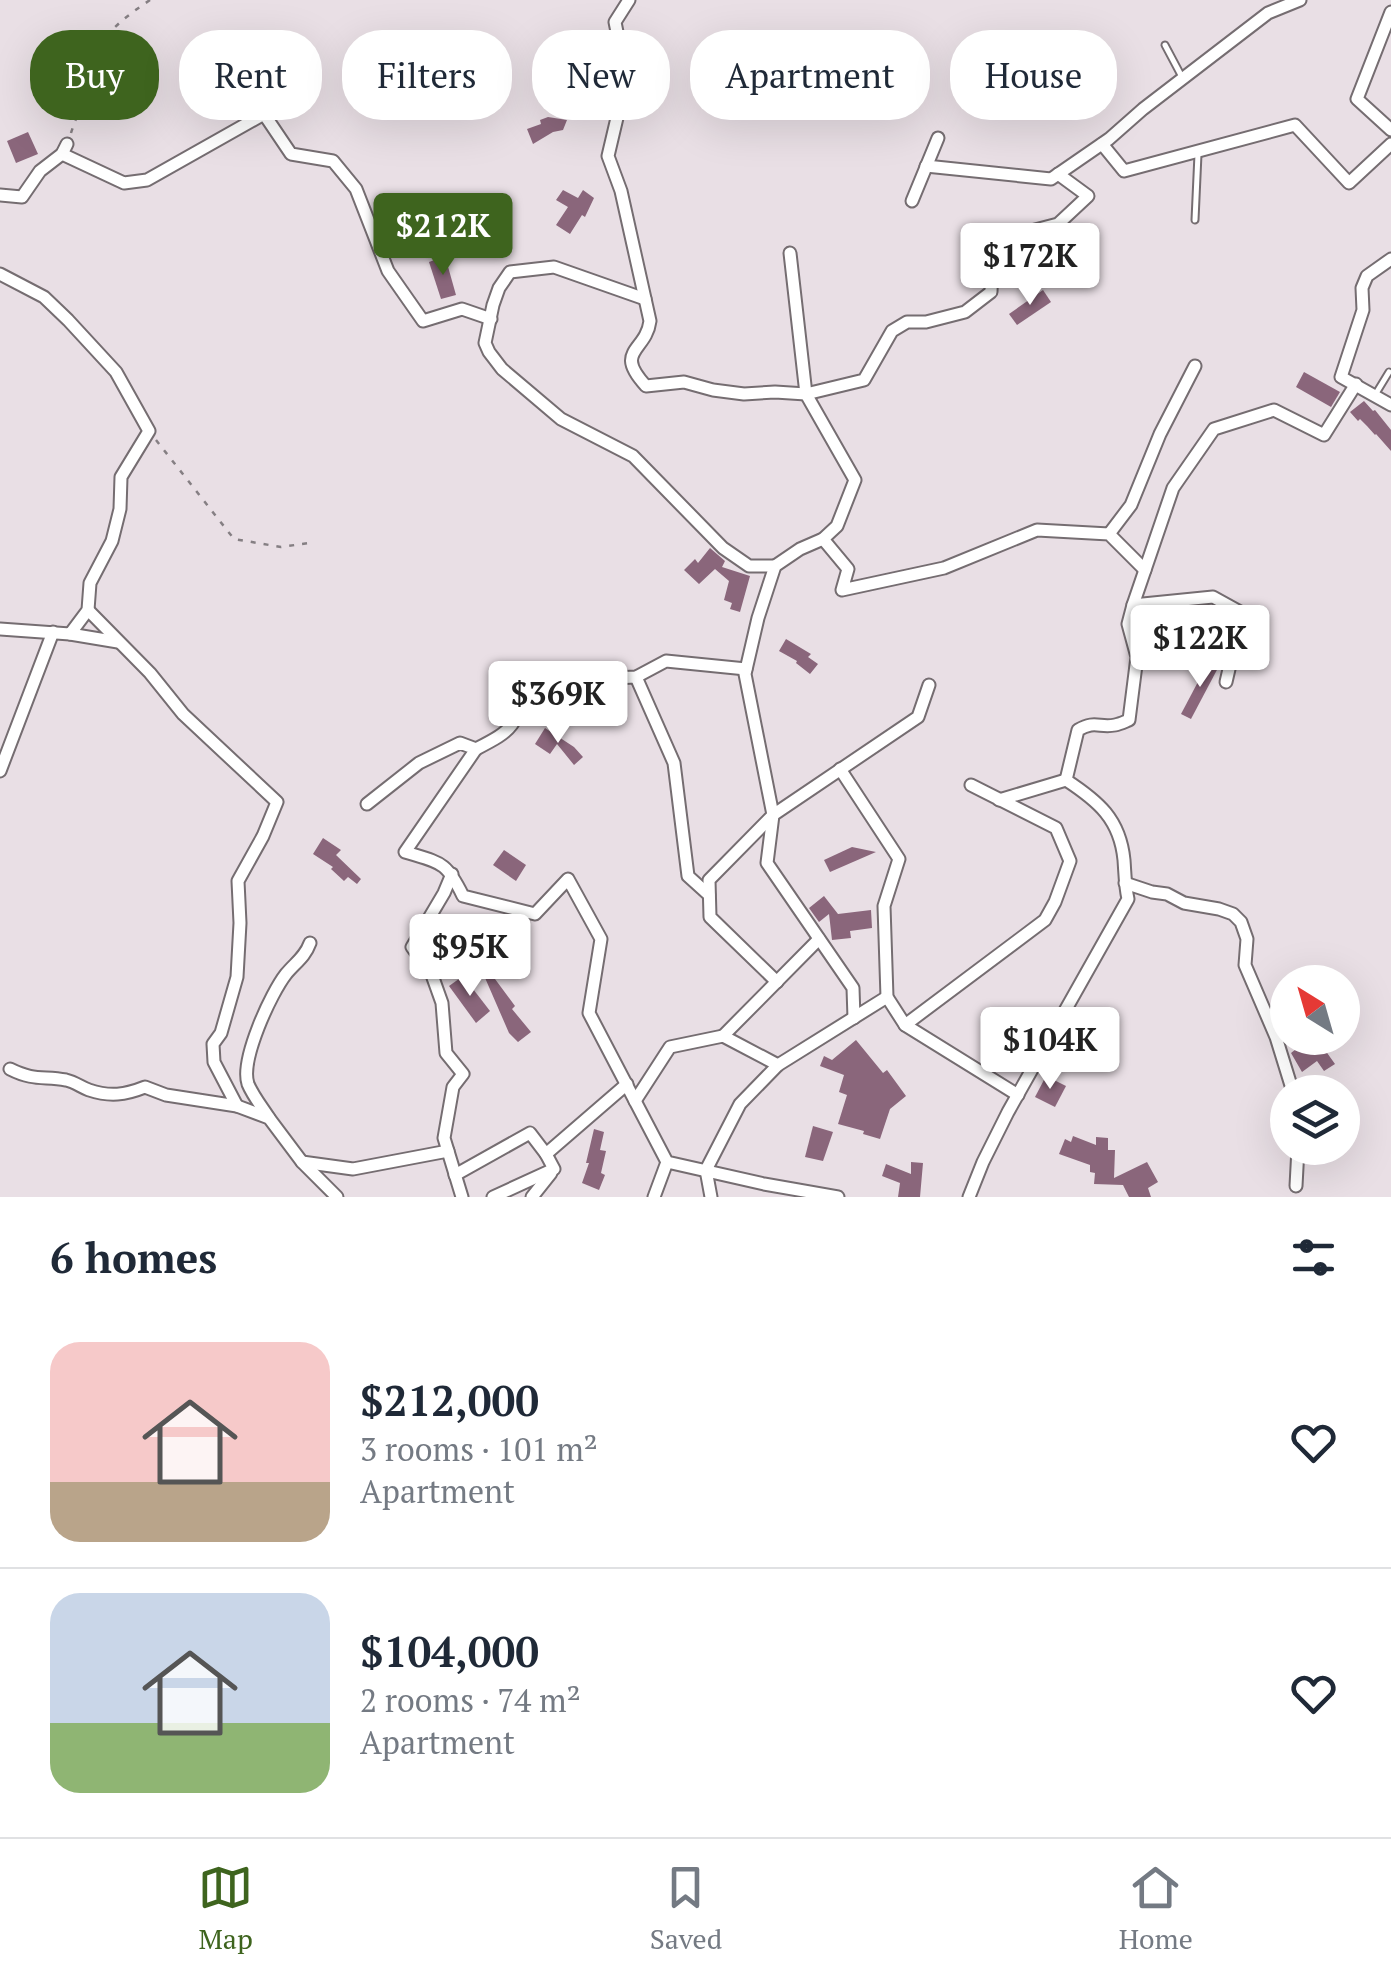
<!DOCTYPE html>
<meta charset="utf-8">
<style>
:root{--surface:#fff;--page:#f2f2f3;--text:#1f2937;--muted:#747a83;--line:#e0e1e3;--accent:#3e641e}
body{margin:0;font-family:"PT Serif",serif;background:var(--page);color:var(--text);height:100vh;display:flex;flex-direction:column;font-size:38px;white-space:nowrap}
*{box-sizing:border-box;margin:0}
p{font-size:32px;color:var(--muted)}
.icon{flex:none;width:55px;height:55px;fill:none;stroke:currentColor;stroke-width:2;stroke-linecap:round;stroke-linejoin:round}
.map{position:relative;height:1197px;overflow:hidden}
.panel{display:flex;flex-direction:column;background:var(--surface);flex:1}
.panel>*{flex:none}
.guide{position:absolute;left:30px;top:30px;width:1332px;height:90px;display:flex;gap:20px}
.needle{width:65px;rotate:323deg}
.fabs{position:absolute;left:1270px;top:965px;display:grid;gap:20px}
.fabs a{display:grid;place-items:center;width:90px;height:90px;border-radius:50%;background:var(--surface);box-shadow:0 10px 40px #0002;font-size:50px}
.price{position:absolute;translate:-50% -85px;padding:0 22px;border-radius:10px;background:#fff;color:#222;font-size:32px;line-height:65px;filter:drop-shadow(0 2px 5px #0008)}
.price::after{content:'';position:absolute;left:50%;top:60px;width:30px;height:22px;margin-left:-15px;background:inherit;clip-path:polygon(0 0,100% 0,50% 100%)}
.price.active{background:var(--accent);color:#fff}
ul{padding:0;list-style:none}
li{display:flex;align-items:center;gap:30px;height:250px;padding:0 50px}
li+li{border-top:2px solid var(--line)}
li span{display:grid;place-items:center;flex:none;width:280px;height:200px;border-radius:30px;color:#555}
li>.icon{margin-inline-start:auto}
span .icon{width:120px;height:120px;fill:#fffc;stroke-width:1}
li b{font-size:42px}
h2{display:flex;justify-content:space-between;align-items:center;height:120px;padding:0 50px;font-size:42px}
.tag{padding:0 35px;border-radius:40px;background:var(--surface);box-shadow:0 10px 40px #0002;font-size:35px;line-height:90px}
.tag.active{background:var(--accent);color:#fff}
.tabs{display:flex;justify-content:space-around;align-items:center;height:140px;border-top:2px solid var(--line);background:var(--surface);font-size:28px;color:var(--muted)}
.tabs a{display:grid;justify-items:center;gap:5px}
.tabs .active{color:var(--accent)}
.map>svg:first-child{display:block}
.building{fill:#8a667b}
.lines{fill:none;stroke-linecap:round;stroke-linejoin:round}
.service-casing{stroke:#756d71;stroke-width:9}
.minor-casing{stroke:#756d71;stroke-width:15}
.path{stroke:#857f83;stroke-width:2.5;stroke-dasharray:5 8;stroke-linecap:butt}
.service{stroke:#fff;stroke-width:5}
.minor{stroke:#fff;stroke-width:11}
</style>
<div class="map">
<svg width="1391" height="1197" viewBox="0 0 1391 1197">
<rect width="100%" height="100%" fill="#e9dfe5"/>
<g class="building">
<polygon points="548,117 567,120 563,130 553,132 533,144 527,129 541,124 540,120"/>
<polygon points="28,132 38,154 16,163 7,141"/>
<polygon points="563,190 578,198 583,190 594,198 585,217 582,215 570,234 556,225 568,207 556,200"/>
<polygon points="445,256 456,295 441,299 429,262"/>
<polygon points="1043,290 1051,302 1017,325 1009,314"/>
<polygon points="1304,372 1340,392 1331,407 1296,387"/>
<polygon points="1364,401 1373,411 1375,410 1391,430 1391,451 1376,434 1375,435 1367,426 1360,419 1358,421 1350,412"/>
<polygon points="710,548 725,561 722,567 750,576 740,612 730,609 732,603 724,600 729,581 715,569 699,584 684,570 695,559 698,563"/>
<polygon points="786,639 811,654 808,657 818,664 810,674 796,663 797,661 779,651"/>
<polygon points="1209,661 1219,666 1191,719 1181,714"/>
<polygon points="545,728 574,747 583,757 574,765 557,744 550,754 535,744"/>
<polygon points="323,838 341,850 336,855 361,879 357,884 348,877 344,881 331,869 333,867 313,854"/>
<polygon points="852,847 876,852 830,872 824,860"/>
<polygon points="504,850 526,865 516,881 493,865"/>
<polygon points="824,896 838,914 871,910 872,928 850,931 851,938 832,940 829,914 819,922 809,908"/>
<polygon points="437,923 454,929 443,958 429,953 435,936 431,934"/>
<polygon points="496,957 504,975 495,979 515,1006 512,1009 531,1032 518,1042 509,1033 479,964"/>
<polygon points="463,976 490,1011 476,1023 449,986"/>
<polygon points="856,1040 883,1073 887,1070 906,1096 890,1109 880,1139 863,1134 864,1131 838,1124 847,1095 839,1092 844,1075 820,1066 824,1056 832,1060"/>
<polygon points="1305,1042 1310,1049 1315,1046 1321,1053 1325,1050 1335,1064 1324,1071 1317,1061 1302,1072 1291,1053"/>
<polygon points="1046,1076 1066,1086 1055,1107 1035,1097"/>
<polygon points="813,1126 833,1132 823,1161 805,1157"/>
<polygon points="594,1129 604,1132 600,1150 606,1151 601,1173 605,1175 599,1190 582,1183 589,1163 586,1163"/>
<polygon points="1073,1136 1096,1145 1096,1137 1108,1138 1108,1150 1115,1150 1114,1178 1147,1162 1158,1182 1148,1188 1151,1197 1129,1197 1123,1185 1094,1184 1095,1173 1090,1172 1090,1165 1059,1154 1065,1139 1071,1142"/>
<polygon points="911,1162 923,1163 920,1197 898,1197 900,1183 882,1176 886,1164 911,1174"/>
</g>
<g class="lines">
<defs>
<g id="service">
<polyline points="1165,45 1182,77"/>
<polyline points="1195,220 1198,154"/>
<polyline points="1375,395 1389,372"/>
</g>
<g id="minor">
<path d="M 629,0 L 615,22 L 619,42 L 629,67 L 608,156 L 621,191 L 650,321 C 646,352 613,350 646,386 L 684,382 L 713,390 L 744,394 L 775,392 L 806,394 L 864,380 L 892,331 L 907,322 L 926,322 L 965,312 L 991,292 L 993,241 L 1058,224 L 1088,196 L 1058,174"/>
<polyline points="1391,12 1357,99 1391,130"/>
<polyline points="1102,144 1124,171 1295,125 1349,183 1391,144"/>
<polyline points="62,154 124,183 147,180 264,114 291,154 333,161 356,189 388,271 423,321 462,309 491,319"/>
<polyline points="926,166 1051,179 1109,139 1143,109 1268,13 1300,0"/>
<polyline points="0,195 22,197 40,171 62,154 67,144"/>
<polyline points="912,201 938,138"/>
<polyline points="1391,259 1367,276 1362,288 1363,310 1341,377 1391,405"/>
<polyline points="0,274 44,297 68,320 116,372 149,431 121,477 120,509 112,541 90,583 88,610 70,634 0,629"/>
<polyline points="645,299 554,267 510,272 499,288 493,305 485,343 489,352 502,369 561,419 633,456 723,548 749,566 775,566"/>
<polyline points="1109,534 1131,505 1160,434 1195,366"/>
<polyline points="823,539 848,569 842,590 944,568 1037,530 1109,534 1145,570"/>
<polyline points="1133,605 1213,597 1242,613 1226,682"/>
<polyline points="88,610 150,673 183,714 277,802 263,836 238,881 240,923 237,977 221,1033 213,1044 214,1062 237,1106"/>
<polyline points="70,634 118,642"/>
<polyline points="636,677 674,763 688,876 709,895"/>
<path d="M 476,749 C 513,730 520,725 520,682 L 636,677 L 666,661 L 746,669"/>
<polyline points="840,769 899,859 884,906 887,997 905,1025 1018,1095"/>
<polyline points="0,771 53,632"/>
<polyline points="999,800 1066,780"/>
<path d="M 367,804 L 419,763 L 460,743 L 476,749 L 405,852 C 441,863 446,861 463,896 L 535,914 L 568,879 L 601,939 L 589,1013 L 667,1162 L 764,1184 L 838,1197"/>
<polyline points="452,874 444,893 412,947 432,975 442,1003 446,1053 463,1074 453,1087 444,1138 462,1197"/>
<polyline points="1125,883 1152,892 1167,894 1184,903 1219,909 1233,914 1241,922 1247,939 1245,965 1276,1037 1293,1092"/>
<polyline points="777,982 710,917 709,880 773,815 745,674 758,618 775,566 800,549 823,539 837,526 855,480 806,394 790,253"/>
<polyline points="854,1018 853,988 767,863 773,815 918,717 929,685"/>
<polyline points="905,1025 1045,920 1055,902 1070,861 1056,828 971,785"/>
<polyline points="723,1036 819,939"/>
<path d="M 10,1069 C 34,1081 43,1076 66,1080 C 75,1082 81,1087 89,1090 C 110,1097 125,1095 145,1087 L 166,1095 L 237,1106 L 269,1118 L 302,1162 L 337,1197"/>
<polyline points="635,1101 670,1047 723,1036 778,1065"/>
<path d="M 269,1118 C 262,1107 253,1096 248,1084 C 240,1060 271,993 286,974 C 295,963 305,957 310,943"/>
<polyline points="302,1162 353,1169 448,1151"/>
<polyline points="455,1175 530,1133 546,1154 627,1084"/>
<polyline points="1296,1186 1298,1148"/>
<polyline points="493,1197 554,1169 546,1154"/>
<polyline points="532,1197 551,1173"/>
<polyline points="654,1197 667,1162"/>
<polyline points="711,1197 706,1170 740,1104 778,1065 887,997"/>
<path d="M 969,1197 L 983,1162 L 1008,1112 L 1128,899 C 1125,886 1125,873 1124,860 C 1120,819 1098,801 1066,780 L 1078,730 C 1095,720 1099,728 1115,725 C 1120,724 1124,722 1129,720 L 1137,657 L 1128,624 L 1133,605 L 1173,488 L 1214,429 L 1274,410 L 1324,435 L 1356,384"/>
</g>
</defs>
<use href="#service" class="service-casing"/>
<use href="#minor" class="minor-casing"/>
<g class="path">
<path d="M 71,133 C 74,123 79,113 81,102 C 85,89 85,76 90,63 C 102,34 125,17 150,0"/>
<polyline points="156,440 234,539 281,547 309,543"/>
</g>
<use href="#service" class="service"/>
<use href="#minor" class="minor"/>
</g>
</svg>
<div class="fabs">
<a><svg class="needle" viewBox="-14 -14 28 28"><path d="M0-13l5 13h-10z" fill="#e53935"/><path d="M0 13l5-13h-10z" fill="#747a83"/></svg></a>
<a><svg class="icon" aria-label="layers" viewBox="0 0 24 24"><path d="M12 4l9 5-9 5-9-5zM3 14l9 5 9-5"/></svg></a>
</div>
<b class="price active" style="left:443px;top:278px">$212K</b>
<b class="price" style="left:1030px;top:308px">$172K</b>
<b class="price" style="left:1200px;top:690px">$122K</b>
<b class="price" style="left:558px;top:746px">$369K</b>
<b class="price" style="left:470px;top:999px">$95K</b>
<b class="price" style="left:1050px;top:1092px">$104K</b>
<div class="guide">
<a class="tag active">Buy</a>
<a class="tag">Rent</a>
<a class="tag">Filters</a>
<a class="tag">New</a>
<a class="tag">Apartment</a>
<a class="tag">House</a>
</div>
</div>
<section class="panel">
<h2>6 homes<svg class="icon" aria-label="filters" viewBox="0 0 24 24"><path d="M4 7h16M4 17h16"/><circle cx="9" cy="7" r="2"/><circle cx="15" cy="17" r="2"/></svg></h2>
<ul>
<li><span style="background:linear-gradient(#f6c9c9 70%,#b9a48a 0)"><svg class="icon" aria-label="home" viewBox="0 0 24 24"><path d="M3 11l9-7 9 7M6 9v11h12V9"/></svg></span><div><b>$212,000</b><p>3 rooms · 101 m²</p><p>Apartment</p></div><svg class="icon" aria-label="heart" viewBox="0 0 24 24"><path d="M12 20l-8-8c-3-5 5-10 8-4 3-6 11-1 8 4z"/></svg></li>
<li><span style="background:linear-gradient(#c9d6e8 65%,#8fb573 0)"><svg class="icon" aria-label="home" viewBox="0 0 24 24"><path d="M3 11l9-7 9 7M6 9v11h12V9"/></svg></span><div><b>$104,000</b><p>2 rooms · 74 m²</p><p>Apartment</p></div><svg class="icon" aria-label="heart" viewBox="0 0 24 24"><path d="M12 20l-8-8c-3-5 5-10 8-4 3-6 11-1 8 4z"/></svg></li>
</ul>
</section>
<nav class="tabs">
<a class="active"><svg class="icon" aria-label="map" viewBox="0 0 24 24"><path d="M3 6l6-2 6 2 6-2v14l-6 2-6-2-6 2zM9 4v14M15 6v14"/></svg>Map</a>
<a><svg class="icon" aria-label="saved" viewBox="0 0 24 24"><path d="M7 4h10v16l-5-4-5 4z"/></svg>Saved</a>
<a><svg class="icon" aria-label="home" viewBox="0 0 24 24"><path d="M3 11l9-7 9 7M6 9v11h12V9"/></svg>Home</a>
</nav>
